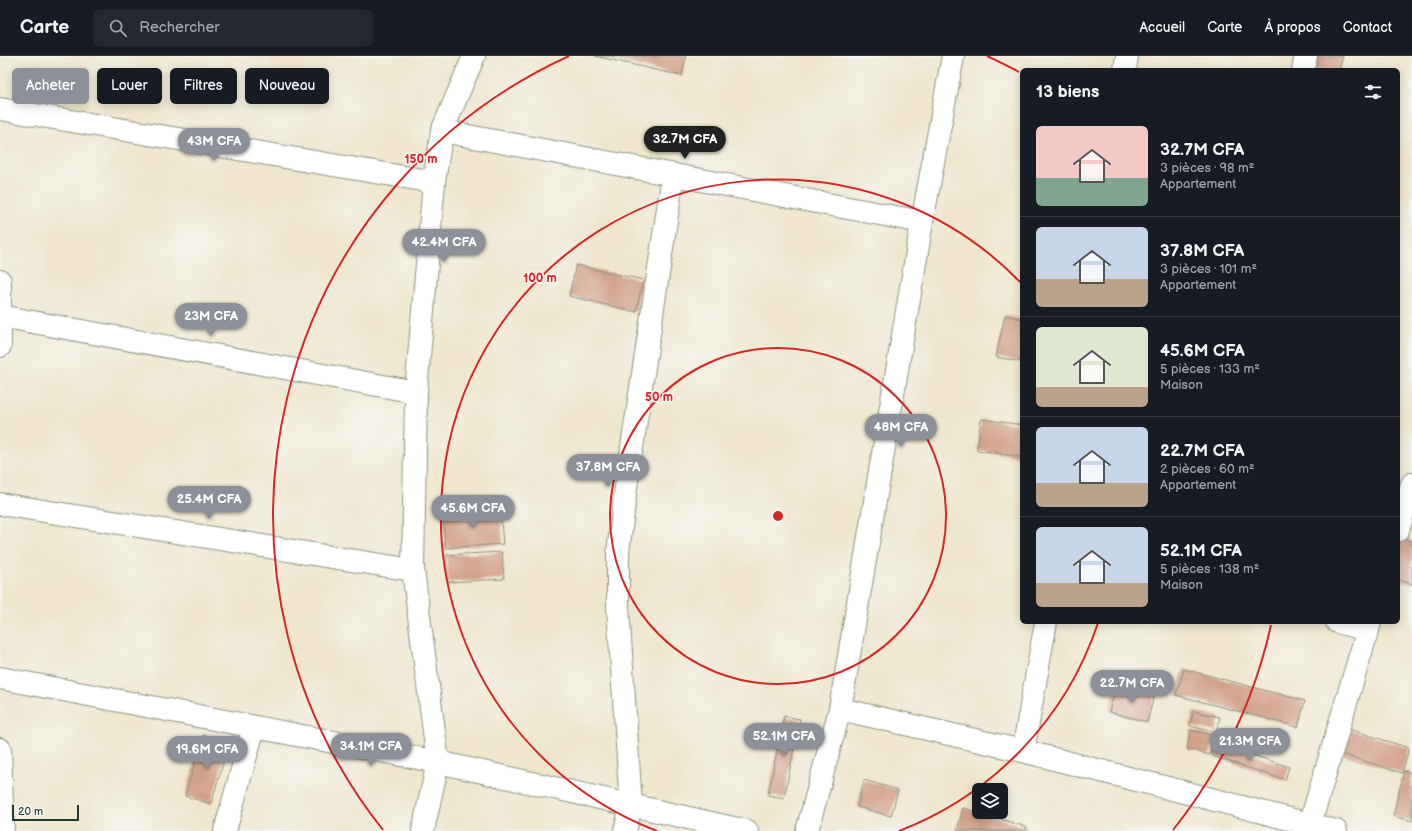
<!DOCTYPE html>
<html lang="fr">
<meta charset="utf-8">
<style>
:root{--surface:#171b24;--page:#242831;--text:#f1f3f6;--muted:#9ea1a6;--line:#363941;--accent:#8c9099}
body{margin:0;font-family:"Balsamiq Sans",sans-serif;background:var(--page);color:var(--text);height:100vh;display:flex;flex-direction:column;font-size:15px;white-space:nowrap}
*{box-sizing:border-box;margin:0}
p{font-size:13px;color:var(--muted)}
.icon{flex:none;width:22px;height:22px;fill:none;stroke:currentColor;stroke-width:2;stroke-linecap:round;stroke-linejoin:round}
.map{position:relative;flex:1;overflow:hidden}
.sheet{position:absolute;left:1020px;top:12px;width:380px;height:556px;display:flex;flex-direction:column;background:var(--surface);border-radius:6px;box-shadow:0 2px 10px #0003}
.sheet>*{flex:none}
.hud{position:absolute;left:12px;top:12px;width:380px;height:36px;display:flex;gap:8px}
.buttons{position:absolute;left:972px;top:727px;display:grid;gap:8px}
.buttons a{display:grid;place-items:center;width:36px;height:36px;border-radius:6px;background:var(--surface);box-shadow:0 2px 10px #0003;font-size:20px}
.scale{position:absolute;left:12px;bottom:10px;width:67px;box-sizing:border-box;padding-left:4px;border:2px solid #1f3d34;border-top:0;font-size:11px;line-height:14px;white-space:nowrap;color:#1f3d34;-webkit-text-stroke:3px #f6f6f2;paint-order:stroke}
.price{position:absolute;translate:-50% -34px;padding:0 9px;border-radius:14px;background:var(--accent);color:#fff;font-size:13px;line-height:26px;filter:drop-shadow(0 1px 2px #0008)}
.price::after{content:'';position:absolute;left:50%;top:24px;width:12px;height:9px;margin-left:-6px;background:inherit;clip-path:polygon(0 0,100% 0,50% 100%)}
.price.on{background:#222;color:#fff}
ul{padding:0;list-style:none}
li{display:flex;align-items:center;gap:12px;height:100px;padding:0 16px}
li+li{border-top:1px solid var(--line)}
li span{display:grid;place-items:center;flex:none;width:112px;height:80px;border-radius:6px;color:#555}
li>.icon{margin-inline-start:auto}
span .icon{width:48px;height:48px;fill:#fffc;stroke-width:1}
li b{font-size:17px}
h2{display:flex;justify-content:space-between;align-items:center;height:48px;padding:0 16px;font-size:17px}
.tag{padding:0 14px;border-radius:6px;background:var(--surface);box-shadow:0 2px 10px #0003;font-size:14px;line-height:36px}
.tag.on{background:var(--accent);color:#fff}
header{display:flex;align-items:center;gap:24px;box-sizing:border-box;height:56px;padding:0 20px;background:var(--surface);border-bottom:1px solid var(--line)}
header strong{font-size:19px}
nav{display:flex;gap:22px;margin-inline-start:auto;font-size:14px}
.search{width:280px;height:36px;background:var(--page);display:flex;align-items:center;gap:10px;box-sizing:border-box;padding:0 14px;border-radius:6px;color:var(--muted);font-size:15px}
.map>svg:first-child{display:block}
.building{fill:#d2a089}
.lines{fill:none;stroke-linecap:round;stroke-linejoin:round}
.minor-casing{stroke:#879280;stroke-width:24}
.minor{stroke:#fff;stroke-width:22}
.ring{fill:none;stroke:#d62828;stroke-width:2}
.centre{fill:#d62828;stroke:#f6f6f2;stroke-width:2}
.ring-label{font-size:12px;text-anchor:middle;font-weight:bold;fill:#d62828;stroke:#f6f6f2;stroke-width:3;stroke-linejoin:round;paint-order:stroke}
</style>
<header>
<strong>Carte</strong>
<div class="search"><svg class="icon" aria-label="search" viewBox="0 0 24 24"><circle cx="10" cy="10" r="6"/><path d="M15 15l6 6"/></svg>Rechercher</div>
<nav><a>Accueil</a><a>Carte</a><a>À propos</a><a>Contact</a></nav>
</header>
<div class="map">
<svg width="1412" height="775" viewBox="0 0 1412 775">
<rect width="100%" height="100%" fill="#f6f6f2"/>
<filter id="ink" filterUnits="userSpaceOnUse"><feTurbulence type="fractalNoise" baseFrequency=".025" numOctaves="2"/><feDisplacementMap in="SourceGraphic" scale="8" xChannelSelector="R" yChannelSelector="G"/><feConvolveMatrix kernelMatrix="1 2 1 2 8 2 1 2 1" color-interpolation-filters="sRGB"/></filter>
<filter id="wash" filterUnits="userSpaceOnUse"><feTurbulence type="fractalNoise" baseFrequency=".012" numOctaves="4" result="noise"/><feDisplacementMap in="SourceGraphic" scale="16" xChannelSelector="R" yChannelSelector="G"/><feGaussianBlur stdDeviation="0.9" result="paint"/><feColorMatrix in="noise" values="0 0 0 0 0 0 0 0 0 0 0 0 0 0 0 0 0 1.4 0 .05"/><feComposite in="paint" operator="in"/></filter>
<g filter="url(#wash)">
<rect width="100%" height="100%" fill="#efe6cd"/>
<g id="blocks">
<g class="building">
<polygon points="595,0 686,0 682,20"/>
<polygon points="1318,0 1343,0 1339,14 1315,14"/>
<polygon points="576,209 643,224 636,256 569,240"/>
<polygon points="1005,259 1022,263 1022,306 996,301"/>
<polygon points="981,363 1022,369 1022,401 977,394"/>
<polygon points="500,454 503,488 445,492 443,458"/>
<polygon points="1399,481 1412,485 1412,528 1398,524"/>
<polygon points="502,496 504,523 448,526 446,499"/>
<polygon points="1184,613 1305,645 1298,671 1176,639"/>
<polygon points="1116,630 1154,640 1147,666 1109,656"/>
<polygon points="1193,655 1220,661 1216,676 1190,670"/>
<polygon points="784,660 800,663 784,742 768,739"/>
<polygon points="1339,670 1409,692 1402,717 1332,695"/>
<polygon points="1191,674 1215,680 1210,699 1187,693"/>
<polygon points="203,679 229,687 211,748 185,740"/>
<polygon points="1216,687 1289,711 1285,724 1212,700"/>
<polygon points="1404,715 1412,717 1412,765 1393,760"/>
<polygon points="864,724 898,734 891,760 857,751"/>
<polygon points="963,752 1027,771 1026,775 957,775"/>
</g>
</g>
</g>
<g filter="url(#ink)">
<use href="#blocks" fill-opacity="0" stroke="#879280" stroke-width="1"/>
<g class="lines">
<defs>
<g id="minor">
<polyline points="1125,14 1127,0"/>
<polyline points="1303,14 1306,0"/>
<polyline points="0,53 434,126"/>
<polyline points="442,75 922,166"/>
<polyline points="0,225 0,290"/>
<polyline points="0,260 416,336"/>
<polyline points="0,448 413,514"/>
<polyline points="1398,474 1412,428"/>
<polyline points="1337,566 1368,574"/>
<polyline points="0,622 438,706 747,775"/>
<polyline points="840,653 1023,695 1336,775"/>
<polyline points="0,693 3,775"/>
<polyline points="1023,695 1046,566"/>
<polyline points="1310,768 1370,566"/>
<polyline points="225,775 254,671"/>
<polyline points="423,775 438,706 413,514 416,336 434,126 442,75 474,0"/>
<polyline points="625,775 631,750 618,551 618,497 626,431 673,119"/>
<polyline points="807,775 840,653 922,166 953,0"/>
</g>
</defs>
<use href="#minor" class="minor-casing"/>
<use href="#minor" class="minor"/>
</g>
</g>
<g class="ring">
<circle cx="778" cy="460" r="168"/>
<path d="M1098 567A337 337 0 0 1 899 775M657 775A337 337 0 1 1 1020 226"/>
<path d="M1271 569A505 505 0 0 1 1173 774M383 774A505 505 0 0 1 569 0M987 0A505 505 0 0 1 1019 16"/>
</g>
<circle cx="778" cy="460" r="6" class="centre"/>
<g class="ring-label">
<text x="421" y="107">150 m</text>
<text x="540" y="226">100 m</text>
<text x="659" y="345">50 m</text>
</g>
</svg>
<div class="buttons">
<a><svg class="icon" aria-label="layers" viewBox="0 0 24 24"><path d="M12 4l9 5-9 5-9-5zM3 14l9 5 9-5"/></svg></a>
</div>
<div class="scale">20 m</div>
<b class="price on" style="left:685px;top:104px">32.7M CFA</b>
<b class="price" style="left:214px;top:106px">43M CFA</b>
<b class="price" style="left:444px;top:207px">42.4M CFA</b>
<b class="price" style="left:211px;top:281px">23M CFA</b>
<b class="price" style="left:901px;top:392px">48M CFA</b>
<b class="price" style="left:608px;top:432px">37.8M CFA</b>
<b class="price" style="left:209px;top:464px">25.4M CFA</b>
<b class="price" style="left:473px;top:473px">45.6M CFA</b>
<b class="price" style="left:1132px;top:648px">22.7M CFA</b>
<b class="price" style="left:784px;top:701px">52.1M CFA</b>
<b class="price" style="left:1250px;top:706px">21.3M CFA</b>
<b class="price" style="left:371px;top:711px">34.1M CFA</b>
<b class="price" style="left:207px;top:714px">19.6M CFA</b>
<div class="hud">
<a class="tag on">Acheter</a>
<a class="tag">Louer</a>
<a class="tag">Filtres</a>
<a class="tag">Nouveau</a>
</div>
<section class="sheet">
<h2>13 biens<svg class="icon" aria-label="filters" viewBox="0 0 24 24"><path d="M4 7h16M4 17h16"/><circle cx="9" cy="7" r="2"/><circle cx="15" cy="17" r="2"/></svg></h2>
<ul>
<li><span style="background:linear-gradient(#f6c9c9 65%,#7fa58c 0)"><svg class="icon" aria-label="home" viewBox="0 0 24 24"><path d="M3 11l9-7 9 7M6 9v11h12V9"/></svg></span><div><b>32.7M CFA</b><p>3 pièces · 98 m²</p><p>Appartement</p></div></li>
<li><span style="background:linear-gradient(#c9d6e8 65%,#b9a48a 0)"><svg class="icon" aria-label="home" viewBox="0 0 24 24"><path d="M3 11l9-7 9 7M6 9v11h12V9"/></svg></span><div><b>37.8M CFA</b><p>3 pièces · 101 m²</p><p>Appartement</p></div></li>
<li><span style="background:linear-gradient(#dfe7d0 75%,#b9a48a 0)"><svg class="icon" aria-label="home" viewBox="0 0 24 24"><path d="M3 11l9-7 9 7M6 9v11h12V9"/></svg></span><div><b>45.6M CFA</b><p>5 pièces · 133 m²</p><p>Maison</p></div></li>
<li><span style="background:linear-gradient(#c9d6e8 70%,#b9a48a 0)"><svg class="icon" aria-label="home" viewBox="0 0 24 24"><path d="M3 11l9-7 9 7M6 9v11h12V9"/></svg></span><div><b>22.7M CFA</b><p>2 pièces · 60 m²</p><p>Appartement</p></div></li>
<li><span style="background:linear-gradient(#c9d6e8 70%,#b9a48a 0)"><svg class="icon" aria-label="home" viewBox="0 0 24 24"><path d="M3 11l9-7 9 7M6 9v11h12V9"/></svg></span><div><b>52.1M CFA</b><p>5 pièces · 138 m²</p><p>Maison</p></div></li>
</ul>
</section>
</div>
